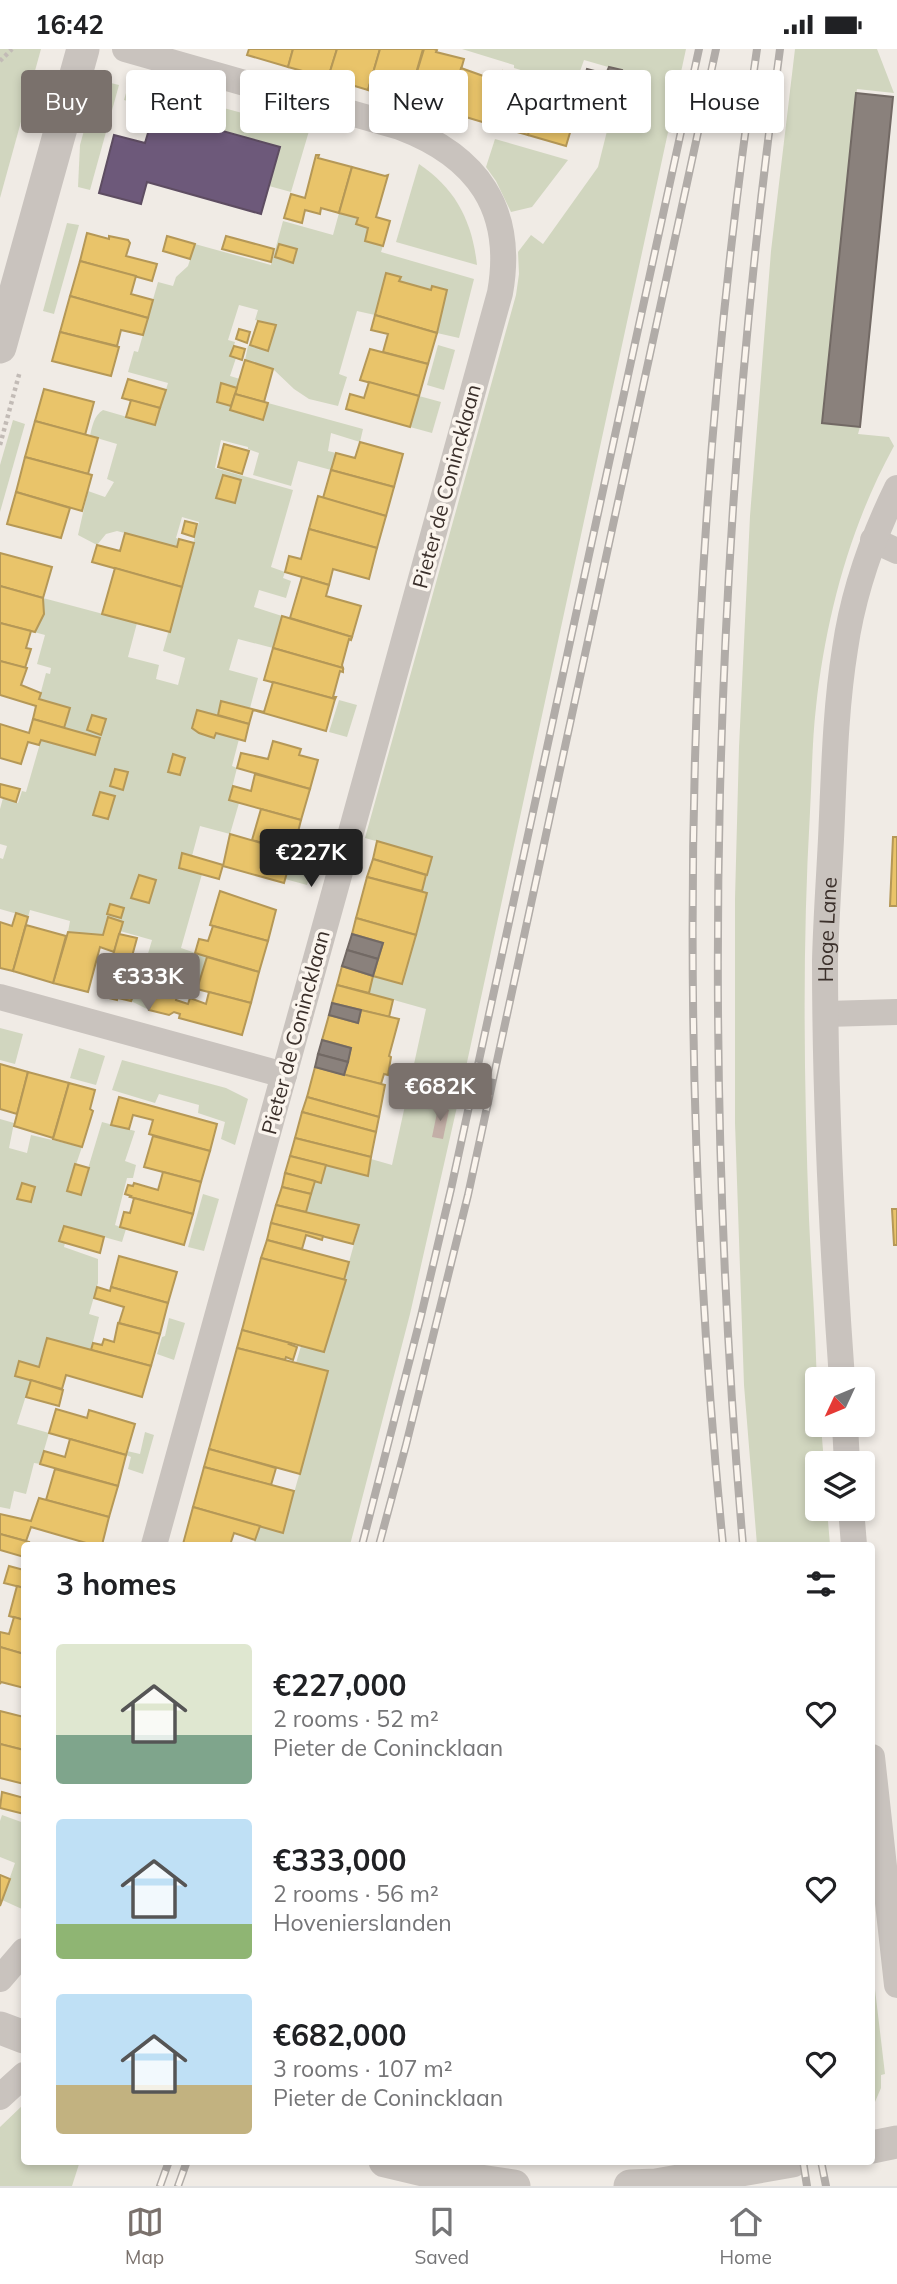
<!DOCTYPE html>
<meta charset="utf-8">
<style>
:root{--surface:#fff;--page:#f6f6f6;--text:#202124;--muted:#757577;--line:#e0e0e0;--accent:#7a716c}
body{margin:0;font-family:Mulish,sans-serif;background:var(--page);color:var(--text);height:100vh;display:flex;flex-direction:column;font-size:26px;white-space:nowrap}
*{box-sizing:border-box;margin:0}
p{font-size:23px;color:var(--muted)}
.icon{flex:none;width:38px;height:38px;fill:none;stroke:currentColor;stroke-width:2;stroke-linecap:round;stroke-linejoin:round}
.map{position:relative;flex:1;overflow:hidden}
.panel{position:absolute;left:21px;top:1493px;width:854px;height:623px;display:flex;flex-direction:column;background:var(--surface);border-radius:7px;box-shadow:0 4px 10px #0003}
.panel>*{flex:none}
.top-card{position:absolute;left:21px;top:21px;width:856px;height:63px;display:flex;gap:14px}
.needle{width:46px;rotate:226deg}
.fabs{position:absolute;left:805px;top:1318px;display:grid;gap:14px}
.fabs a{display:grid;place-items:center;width:70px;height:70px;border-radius:7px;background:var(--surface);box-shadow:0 4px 10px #0003;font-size:35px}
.price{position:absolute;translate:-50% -60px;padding:0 16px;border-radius:7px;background:var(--accent);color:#fff;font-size:23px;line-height:46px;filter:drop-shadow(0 2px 4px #0008)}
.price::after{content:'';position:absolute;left:50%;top:42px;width:21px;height:16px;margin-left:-10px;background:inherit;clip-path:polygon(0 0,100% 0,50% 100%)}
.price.active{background:#222;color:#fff}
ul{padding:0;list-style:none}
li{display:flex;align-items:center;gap:21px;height:175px;padding:0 35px}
li span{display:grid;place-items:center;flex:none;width:196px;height:140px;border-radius:7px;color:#555}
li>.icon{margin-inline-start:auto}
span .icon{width:84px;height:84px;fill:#fffc;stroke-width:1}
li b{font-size:30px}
h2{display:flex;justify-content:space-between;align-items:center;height:84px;padding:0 35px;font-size:30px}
.chip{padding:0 24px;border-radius:7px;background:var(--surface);box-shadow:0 4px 10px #0003;font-size:24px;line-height:63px}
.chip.active{background:var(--accent);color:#fff}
.status{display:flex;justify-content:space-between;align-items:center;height:49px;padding:0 35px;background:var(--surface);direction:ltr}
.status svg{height:19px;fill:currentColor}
.tabs{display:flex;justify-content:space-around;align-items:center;height:98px;border-top:2px solid var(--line);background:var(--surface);font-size:19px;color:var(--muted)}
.tabs a{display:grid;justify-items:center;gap:4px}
.tabs .active{color:var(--accent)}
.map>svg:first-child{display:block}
.green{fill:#d1d6bf}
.homes{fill:#e9c46a;stroke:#b59857;stroke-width:2}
.offices{fill:#6d597a;stroke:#5e4d62;stroke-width:2}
.industry{fill:#8a817c;stroke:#726964;stroke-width:2}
.building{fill:#c3afa7}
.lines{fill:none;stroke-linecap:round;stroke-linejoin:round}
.path{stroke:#c2bbb6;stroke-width:4.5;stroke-dasharray:3.5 3.5;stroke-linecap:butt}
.minor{stroke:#c9c3be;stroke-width:26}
.tertiary{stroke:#c9c3be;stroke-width:33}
.rail-casing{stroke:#b1aca8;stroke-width:8}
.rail{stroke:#fbf5ee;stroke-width:5;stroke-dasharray:16;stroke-linecap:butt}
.labels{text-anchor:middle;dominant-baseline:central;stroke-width:7;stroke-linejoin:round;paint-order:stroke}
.street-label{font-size:21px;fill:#3b302b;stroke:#fbf5ee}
</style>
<div class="status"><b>16:42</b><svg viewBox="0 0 49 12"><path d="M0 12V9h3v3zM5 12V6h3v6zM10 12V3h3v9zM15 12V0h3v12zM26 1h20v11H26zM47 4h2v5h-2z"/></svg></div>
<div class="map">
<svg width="897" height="2137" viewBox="0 0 897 2137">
<rect width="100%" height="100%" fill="#f0ebe5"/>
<g class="green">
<polygon points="0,0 41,0 0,149"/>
<polygon points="462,0 686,0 466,1018 410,1265 350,1496 264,1496 254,1493 260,1477 283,1483 328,1323 296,1314 301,1297 324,1302 346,1232 344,1231 359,1177 306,1163 315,1132 321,1133 326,1116 367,1127 371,1110 392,1116 426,960 369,944 373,927 402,934 427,845 422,842 432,808 365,789 516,246 519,225 518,203 531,186 543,195 598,118 622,22 584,11 573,42 543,34 544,28 514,19 514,16"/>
<path d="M 795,0 L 877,0 L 894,44 L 857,40 L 822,374 L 860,378 L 858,385 L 889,388 L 894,397 C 850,477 826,567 816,658 C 812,693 812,728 810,763 C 802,899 804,1034 809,1170 C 812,1238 818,1307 817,1376 L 821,1376 L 824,1414 L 817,1414 L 817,1460 L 827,1460 L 830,1496 L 757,1496 L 744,1336 L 735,1074 L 735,850 L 739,698 L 750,467 L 771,202 Z"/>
<polygon points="98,31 119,36 90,141 78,138 80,96"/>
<polygon points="128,37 150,39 309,82 291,143 269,137 279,98 172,68 172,66 124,51"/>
<polygon points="495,90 568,111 532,158 511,163 496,132 486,118"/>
<path d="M 419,115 C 456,140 472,172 477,216 L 396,193 Z"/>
<path d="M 339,164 L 358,169 L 356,175 L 368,179 L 365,192 L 383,197 L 381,203 L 474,230 L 459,289 L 437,284 L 447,241 L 432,237 L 431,241 L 399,232 L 400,229 L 386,225 L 375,266 L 357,262 L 339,325 L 347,328 L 338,357 L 309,350 L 294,340 L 273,320 L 245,311 L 248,297 L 250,296 L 268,302 L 276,277 L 255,271 L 258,261 L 239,256 L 228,291 L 235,293 L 231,307 L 236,309 L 230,327 L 240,330 L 237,339 L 221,335 L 218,353 L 231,357 L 230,361 L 262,371 L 268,354 L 363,380 L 360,393 L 331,384 L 328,402 L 336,404 L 331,421 L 298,412 L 291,437 L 253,426 L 259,404 L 248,400 L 248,398 L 221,391 L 215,419 L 293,441 L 271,518 L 285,523 L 283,529 L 291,532 L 286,549 L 259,541 L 254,558 L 282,567 L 273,599 L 238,590 L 229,621 L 258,629 L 250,659 L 222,652 L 218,666 L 197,661 L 192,679 L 199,684 L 214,689 L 216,684 L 239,690 L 232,717 L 237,719 L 229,751 L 239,754 L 230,785 L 200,777 L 192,807 L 182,804 L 179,818 L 202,825 L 181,899 L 207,908 L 197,940 L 179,935 L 178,944 L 156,938 L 149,961 L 131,952 L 134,943 L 120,938 L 124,920 L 142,925 L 152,891 L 120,882 L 123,873 L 109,869 L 103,886 L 68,883 L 70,872 L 30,861 L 28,868 L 0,860 L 0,809 L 3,810 L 7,797 L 0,795 L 0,760 L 3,749 L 18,754 L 22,742 L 26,743 L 41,691 L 95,705 L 100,689 L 64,679 L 70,659 L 39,650 L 46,624 L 50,625 L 51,619 L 37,615 L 45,586 L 34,583 L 44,565 L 43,549 L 137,574 L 128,608 L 159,616 L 156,630 L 178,636 L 185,609 L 163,602 L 199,473 L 182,468 L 176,489 L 179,490 L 177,498 L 117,482 L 106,485 L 97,496 L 78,486 L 88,442 L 105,448 L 114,433 L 107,430 L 117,395 L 90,387 C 92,378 94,366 103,361 L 155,376 L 168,334 L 128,323 L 134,302 L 138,303 L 158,233 L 173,237 L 176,228 L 188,217 L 195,195 L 271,216 L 283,172 L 333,186 Z"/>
<polygon points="67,174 79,176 54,265 43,262"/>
<polygon points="438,296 455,301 444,341 427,336"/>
<polygon points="419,347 441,353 432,384 410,378"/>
<polygon points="13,371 25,375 0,463 0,416"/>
<polygon points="339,651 357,656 347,688 329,683"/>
<polygon points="293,803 315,809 307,836 285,830"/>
<polygon points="0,979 23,985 15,1015 0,1011"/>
<polygon points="79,999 105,1007 96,1036 70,1029"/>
<polygon points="122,1011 226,1039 248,1050 235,1096 221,1090 225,1073 198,1064 199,1056 159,1045 155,1054 112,1041"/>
<polygon points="0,1070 14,1074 9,1099 27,1104 31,1086 82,1098 67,1142 80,1146 102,1073 135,1082 125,1112 136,1116 133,1129 127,1129 115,1176 126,1180 122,1193 64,1177 59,1192 65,1194 64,1198 98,1210 98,1234 89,1265 99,1268 91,1301 48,1289 39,1318 19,1313 15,1327 31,1331 17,1375 49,1384 40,1415 34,1414 26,1445 14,1442 10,1460 0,1458"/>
<polygon points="203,1145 219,1150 204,1202 188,1198"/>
<polygon points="169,1269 185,1274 174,1311 157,1305 162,1288 165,1287"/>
<polygon points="145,1383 154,1386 143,1425 128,1420 131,1408 126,1406 127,1402 140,1405"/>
<polygon points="2,1766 24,1774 24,1855 22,1860 2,1851 15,1814 0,1808 0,1772"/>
<polygon points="872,1915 885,2025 881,2026 881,2039 872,2060"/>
<polygon points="24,2055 24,2112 80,2112 72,2137 0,2137 0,2078"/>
</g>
<g class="homes">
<polygon points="249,0 293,0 288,18 247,6"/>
<polygon points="293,0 337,0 328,29 288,18"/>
<polygon points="337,0 380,0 368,41 328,29"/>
<polygon points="380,0 423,0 408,52 368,41"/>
<polygon points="424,0 434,0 437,1 436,3 464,10 449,63 408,52"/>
<polygon points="461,19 500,33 489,75 449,63"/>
<polygon points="503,22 521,28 517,40 540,46 528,86 489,75"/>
<polygon points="540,46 578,57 566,97 528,86"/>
<polygon points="316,106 319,106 318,109 352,118 339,164 321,159 320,165 305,161 302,174 284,169 291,145 305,149"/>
<polygon points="352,118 385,127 388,126 376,168 390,172 383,197 365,192 368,179 356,175 358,169 339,164"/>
<polygon points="87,184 109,190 109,187 128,191 130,194 126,207 157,215 152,232 80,212"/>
<polygon points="167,187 195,195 190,210 163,202"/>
<polygon points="226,187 274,200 271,213 222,200"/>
<polygon points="279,195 297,200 293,214 275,208"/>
<polygon points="80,212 136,227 131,245 153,251 148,269 70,247"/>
<polygon points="386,224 401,228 399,232 431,241 432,237 447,241 437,284 375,266"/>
<polygon points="70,247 148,269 143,286 121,281 117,297 60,283"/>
<polygon points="375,266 437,284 428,315 383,303 388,285 371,281"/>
<polygon points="258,272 276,276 268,302 250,296"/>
<polygon points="239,280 250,283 247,294 236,290"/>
<polygon points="60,283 119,298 111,327 52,312"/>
<polygon points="234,297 245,300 242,311 230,307"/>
<polygon points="370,300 428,315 419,347 360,331"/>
<polygon points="245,311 273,320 264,353 235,345"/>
<polygon points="128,330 166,341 160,359 122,349"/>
<polygon points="369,333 419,347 410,378 346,360 350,345 364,349"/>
<polygon points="221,334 237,339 231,357 217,353"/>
<polygon points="44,340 94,353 85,386 35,372"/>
<polygon points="235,345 268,354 263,371 230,361"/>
<polygon points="131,351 160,359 155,376 126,368"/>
<polygon points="35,372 98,389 88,425 25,408"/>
<polygon points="360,393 403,405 394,438 331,421 336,404 355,409"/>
<polygon points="224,395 249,402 242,425 218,418"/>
<polygon points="25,408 92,426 82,462 16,443"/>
<polygon points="331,421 394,438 386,467 323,449"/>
<polygon points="223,426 241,431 235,454 216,449"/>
<polygon points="16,443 70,459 61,489 7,475"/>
<polygon points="318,447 386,467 377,499 309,480"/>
<polygon points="185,472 197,475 194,488 182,484"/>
<polygon points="309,480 377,499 369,530 333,520 329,536 285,523 289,507 301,510"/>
<polygon points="125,484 177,498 179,490 194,494 182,538 92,513 97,496 120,502"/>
<polygon points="0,504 52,518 43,549 0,537"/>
<polygon points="115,519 182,538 170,583 102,565"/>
<polygon points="302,528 329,536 326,547 361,557 352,588 290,569"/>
<polygon points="0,537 43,549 44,565 35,583 0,574"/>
<polygon points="282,567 352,588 351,591 349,590 342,616 343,619 273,599"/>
<polygon points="0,574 31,582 26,599 31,600 25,619 0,612"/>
<polygon points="273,599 343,619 343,623 340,622 333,648 336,648 335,650 264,631"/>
<polygon points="0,612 27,619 21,636 41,644 39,650 70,659 64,679 33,670 36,657 0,646"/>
<polygon points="273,633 335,650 326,682 253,661 249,675 218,666 221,652 264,663"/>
<polygon points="197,661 249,675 245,692 216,684 214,689 199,684 192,679"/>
<polygon points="92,666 106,670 101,686 87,681"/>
<polygon points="33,670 100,689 95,706 41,691 39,696 28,693 21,715 0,709 0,675 29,684"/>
<polygon points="273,692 301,700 299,706 318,711 310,740 237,719 241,704 268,710"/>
<polygon points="173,705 185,709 180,726 168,723"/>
<polygon points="115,720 128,723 123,741 110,737"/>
<polygon points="255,725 310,740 301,771 229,751 233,737 251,742"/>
<polygon points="0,735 20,740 16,753 0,748"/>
<polygon points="100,743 115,747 108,770 93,766"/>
<polygon points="261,760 301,771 293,803 252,791"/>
<polygon points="230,785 293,803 284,834 223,817"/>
<polygon points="893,788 897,788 897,857 890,857"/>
<polygon points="377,792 432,808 427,826 373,810"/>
<polygon points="182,804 223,816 219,830 179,819"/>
<polygon points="373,810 426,826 422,842 367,828"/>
<polygon points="139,826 156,831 149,854 131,849"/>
<polygon points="367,828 427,844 416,886 356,869"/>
<polygon points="220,842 276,861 268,892 210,876"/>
<polygon points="110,855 124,859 121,869 107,865"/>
<polygon points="16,864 28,868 13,922 0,919 0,873 12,877"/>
<polygon points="108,868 123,873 114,903 100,898 88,943 53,934 68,883 103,886"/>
<polygon points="356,869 416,886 402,935 373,927 383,894 352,885"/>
<polygon points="26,876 66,887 53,934 13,922"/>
<polygon points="213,877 268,892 259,923 195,904 199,890 208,892"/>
<polygon points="119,885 137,889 128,922 110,917"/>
<polygon points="207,908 259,923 251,954 197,940"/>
<polygon points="342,917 373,927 369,944 337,936"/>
<polygon points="114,918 124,920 117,951 105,948"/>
<polygon points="337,936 393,951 389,968 332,954"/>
<polygon points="120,938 135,943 131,952 118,949"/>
<polygon points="156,938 178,944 176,951 188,955 190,949 206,955 209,943 251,954 242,986 179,969 180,965 174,963 169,966 149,961"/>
<polygon points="361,961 399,970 389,1007 391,1008 388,1026 384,1025 381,1035 344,1026 351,999 322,991 329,966 358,974"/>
<polygon points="0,1015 28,1023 17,1065 0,1060"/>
<polygon points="315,1018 385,1036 379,1068 307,1048"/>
<polygon points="28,1023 69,1034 53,1089 14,1077"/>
<polygon points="69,1034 95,1041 90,1060 93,1062 82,1098 53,1090"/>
<polygon points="119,1048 217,1075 210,1102 149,1085 153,1071 133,1066 129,1080 111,1076"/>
<polygon points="307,1048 379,1068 376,1083 302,1063"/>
<polygon points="302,1063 376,1083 371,1108 295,1089"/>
<polygon points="153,1087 210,1102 201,1133 144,1118"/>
<polygon points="295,1089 371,1108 368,1127 290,1107"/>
<polygon points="290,1107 326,1116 321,1134 285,1124"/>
<polygon points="75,1115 89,1119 81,1146 67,1142"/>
<polygon points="163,1123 201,1133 193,1165 130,1148 131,1147 125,1145 128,1136 133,1137 134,1134 158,1141"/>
<polygon points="285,1124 315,1132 311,1145 282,1138"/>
<polygon points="22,1134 35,1138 31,1153 17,1150"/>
<polygon points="282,1138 311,1145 306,1163 276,1156"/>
<polygon points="134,1149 193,1165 184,1196 120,1178 124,1163 130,1164"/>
<polygon points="276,1156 359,1176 353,1195 271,1174"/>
<polygon points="892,1160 897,1160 897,1196 894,1196"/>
<polygon points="271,1174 323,1187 322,1191 306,1186 302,1200 267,1191"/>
<polygon points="64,1177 104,1188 100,1204 59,1192"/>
<polygon points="267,1191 349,1213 344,1231 261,1209"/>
<polygon points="119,1207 177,1223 168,1254 111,1238"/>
<polygon points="261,1209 346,1231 324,1303 242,1281"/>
<polygon points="97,1238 110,1242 111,1238 168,1254 160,1285 119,1274 124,1258 94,1249"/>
<polygon points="118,1274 160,1285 151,1317 91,1301 93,1294 102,1296 104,1290 114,1293"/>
<polygon points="242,1281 290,1294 289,1295 297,1298 293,1311 286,1308 285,1311 237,1299"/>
<polygon points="47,1289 151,1317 142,1348 66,1326 62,1340 15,1327 19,1312 39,1318"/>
<polygon points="237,1299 328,1322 300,1425 209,1400"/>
<polygon points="31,1331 63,1341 59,1357 26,1348"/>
<polygon points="56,1360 87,1369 89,1361 135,1375 126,1406 49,1384"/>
<polygon points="70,1390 126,1406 118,1437 40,1415 44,1402 65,1408"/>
<polygon points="209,1400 276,1419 271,1436 204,1418"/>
<polygon points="204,1418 294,1442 283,1484 193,1458"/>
<polygon points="55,1420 118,1437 109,1468 46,1451"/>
<polygon points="39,1449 109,1468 102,1496 93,1496 31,1478 26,1492 0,1485 0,1465 31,1472"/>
<polygon points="193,1458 260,1477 255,1491 234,1484 230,1496 183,1495"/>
<polygon points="0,1485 29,1493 28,1496 24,1496 24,1508 0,1501"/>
<polygon points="9,1517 24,1521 24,1539 4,1534"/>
<polygon points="17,1537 24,1539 24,1571 9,1567"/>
<polygon points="14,1568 24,1571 24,1605 0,1598 0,1583 9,1585"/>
<polygon points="0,1598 24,1605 24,1639 1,1633 0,1635"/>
<polygon points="0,1662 24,1668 24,1701 0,1695"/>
<polygon points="0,1695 24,1701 24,1735 0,1729"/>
<polygon points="2,1743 24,1749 24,1765 0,1759"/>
<polygon points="0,1826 10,1830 0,1857"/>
</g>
<polygon class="offices" points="139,56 173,66 172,68 280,98 261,165 147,133 141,155 99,144 114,86 145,94 150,77 135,73"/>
<g class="industry">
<polygon points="609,18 622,21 615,54 580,44 587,20 606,25"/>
<polygon points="856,44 893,48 860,378 822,374"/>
<polygon points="352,885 383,894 378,910 347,901"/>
<polygon points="347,901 378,910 373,927 342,917"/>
<polygon points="332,954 361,961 358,974 329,966"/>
<polygon points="322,991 351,999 348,1013 318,1005"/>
<polygon points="318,1005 348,1013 344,1026 315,1018"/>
</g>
<polygon class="building" points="438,1059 449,1061 443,1090 432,1088"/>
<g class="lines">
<g class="path">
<polyline points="0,12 12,0"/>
<polyline points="0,396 20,322"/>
</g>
<g class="minor">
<path d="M 125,0 L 400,78 C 477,107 515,160 500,244 L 154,1496"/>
<polyline points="873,491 897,502"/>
<polyline points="0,948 284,1026"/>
<polyline points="826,965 897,963"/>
<path id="s1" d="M 842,1330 C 832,1191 825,1051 825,912 C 826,871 829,831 831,790 C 834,727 835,662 845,600 C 853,544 872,490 897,439"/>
<polyline points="845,1376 847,1414"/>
<polyline points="851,1460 854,1496"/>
<polyline points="872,1708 897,1936"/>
<polyline points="0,1930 24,1902"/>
<polyline points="0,2048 24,2026"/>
</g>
<g class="tertiary">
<polyline points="0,298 83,0"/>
<polyline points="0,1979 24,1988"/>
<polyline points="872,2098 897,2093"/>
<polyline points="385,2112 453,2128 514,2137"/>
<polyline points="630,2137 656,2136 792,2112"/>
</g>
<defs>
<g id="rail">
<polyline points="362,1496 421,1267 451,1140 699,0"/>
<polyline points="379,1496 406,1396 468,1146 716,0"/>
<path d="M 723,1496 C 674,998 684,495 757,0"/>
<path d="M 743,1496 C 700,1001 712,493 780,0"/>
<polyline points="803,2112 807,2137"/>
<polyline points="821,2112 826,2137"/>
<polyline points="160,2137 169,2112"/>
<polyline points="178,2137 187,2112"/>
</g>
</defs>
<use href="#rail" class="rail-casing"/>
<use href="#rail" class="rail"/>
</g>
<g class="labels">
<g class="street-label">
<text transform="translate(446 437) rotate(-75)">Pieter de Conincklaan</text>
<text stroke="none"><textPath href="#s1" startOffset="450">Hoge Lane</textPath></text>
<text transform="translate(295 983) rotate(-75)">Pieter de Conincklaan</text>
</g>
</g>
</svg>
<div class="fabs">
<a><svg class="needle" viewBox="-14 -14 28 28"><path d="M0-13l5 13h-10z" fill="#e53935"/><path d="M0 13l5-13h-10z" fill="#757577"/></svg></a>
<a><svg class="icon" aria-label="layers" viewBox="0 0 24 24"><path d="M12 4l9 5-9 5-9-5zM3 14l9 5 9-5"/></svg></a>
</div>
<b class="price active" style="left:311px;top:840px">€227K</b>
<b class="price" style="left:148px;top:964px">€333K</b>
<b class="price" style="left:440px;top:1074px">€682K</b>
<div class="top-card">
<a class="chip active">Buy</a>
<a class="chip">Rent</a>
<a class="chip">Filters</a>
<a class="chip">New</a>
<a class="chip">Apartment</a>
<a class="chip">House</a>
</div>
<section class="panel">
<h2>3 homes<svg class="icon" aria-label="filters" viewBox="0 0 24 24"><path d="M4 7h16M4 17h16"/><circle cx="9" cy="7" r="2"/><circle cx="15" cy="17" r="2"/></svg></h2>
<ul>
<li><span style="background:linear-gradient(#dfe7d0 65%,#7fa58c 0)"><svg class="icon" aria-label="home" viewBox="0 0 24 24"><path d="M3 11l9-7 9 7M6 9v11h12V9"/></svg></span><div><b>€227,000</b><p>2 rooms · 52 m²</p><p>Pieter de Conincklaan</p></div><svg class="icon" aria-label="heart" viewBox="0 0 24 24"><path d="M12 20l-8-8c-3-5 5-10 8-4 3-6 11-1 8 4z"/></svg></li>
<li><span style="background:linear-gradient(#bfe0f5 75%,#8fb573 0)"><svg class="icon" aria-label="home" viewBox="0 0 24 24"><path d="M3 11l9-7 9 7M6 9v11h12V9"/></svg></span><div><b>€333,000</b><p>2 rooms · 56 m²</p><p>Hovenierslanden</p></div><svg class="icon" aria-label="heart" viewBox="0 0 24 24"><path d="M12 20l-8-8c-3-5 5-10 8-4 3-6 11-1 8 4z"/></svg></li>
<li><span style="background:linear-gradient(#bfe0f5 65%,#c2b280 0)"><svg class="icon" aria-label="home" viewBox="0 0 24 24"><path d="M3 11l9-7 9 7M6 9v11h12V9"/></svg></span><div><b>€682,000</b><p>3 rooms · 107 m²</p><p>Pieter de Conincklaan</p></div><svg class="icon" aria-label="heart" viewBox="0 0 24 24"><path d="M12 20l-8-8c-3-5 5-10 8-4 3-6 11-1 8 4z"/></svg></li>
</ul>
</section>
</div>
<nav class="tabs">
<a class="active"><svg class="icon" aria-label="map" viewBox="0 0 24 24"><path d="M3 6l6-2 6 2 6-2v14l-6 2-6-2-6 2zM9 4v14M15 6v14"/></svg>Map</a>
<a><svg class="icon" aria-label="saved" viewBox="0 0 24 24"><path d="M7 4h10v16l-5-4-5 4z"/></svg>Saved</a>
<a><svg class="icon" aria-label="home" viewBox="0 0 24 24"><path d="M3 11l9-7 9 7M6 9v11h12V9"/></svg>Home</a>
</nav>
